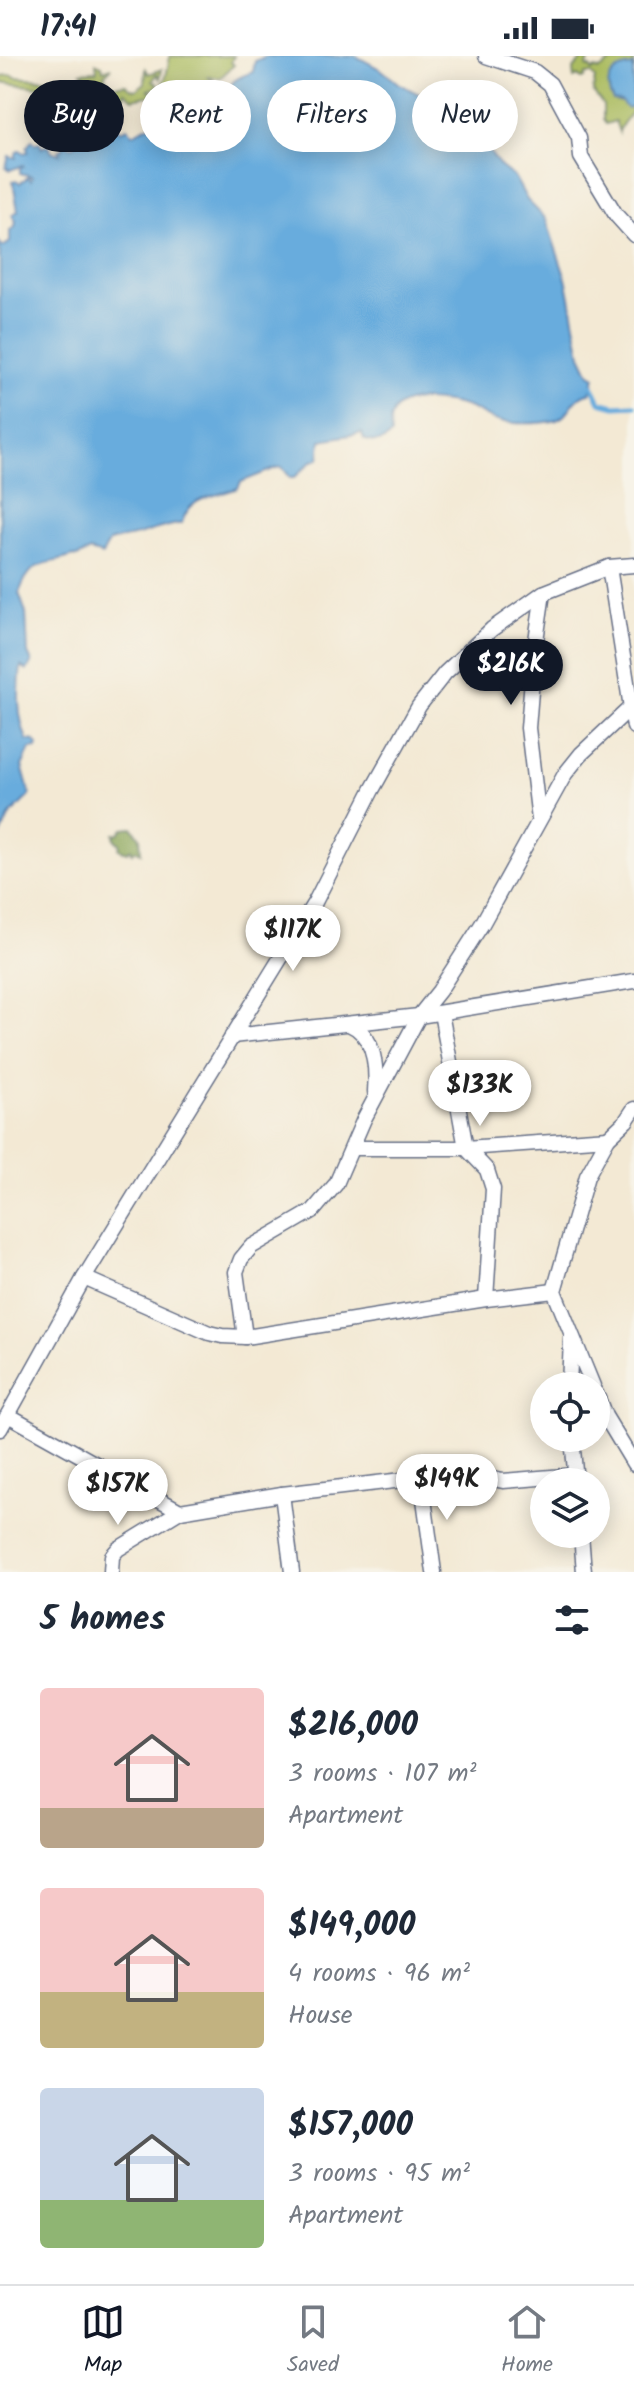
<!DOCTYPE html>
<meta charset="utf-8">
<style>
:root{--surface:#fff;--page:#f2f2f3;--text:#1f2937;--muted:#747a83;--line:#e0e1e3;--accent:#111827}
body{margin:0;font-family:Kalam,sans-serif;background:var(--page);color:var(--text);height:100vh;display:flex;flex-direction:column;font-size:30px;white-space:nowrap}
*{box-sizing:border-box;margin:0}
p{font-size:26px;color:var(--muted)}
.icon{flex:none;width:44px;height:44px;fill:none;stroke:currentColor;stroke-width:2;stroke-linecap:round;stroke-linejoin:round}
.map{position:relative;height:1516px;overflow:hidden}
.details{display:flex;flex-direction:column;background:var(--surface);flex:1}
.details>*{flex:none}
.top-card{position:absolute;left:24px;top:24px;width:586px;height:72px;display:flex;gap:16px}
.buttons{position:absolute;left:530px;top:1316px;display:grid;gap:16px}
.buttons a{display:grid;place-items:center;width:80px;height:80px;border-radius:50%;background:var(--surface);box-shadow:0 4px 20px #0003;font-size:40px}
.price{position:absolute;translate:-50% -68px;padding:0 18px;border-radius:28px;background:#fff;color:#222;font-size:26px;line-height:52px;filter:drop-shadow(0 2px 4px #0008)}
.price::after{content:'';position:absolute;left:50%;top:48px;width:24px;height:18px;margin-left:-12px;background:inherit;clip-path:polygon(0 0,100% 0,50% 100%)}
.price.on{background:var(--accent);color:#fff}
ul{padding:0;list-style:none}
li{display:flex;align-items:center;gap:24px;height:200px;padding:0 40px}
li span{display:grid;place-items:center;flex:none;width:224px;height:160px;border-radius:8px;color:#555}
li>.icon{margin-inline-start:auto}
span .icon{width:96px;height:96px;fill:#fffc;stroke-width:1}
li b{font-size:34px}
h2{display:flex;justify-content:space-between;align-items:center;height:96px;padding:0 40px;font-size:34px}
.pill{padding:0 28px;border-radius:36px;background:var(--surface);box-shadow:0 4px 20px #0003;font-size:28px;line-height:72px}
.pill.on{background:var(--accent);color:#fff}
.status{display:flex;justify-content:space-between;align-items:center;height:56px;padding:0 40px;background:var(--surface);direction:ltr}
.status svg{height:22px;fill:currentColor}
.tabs{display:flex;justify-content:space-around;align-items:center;height:112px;border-top:2px solid var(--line);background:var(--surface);font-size:22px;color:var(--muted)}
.tabs a{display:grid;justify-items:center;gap:4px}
.tabs .on{color:var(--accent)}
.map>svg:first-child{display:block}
.green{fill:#abbc60;stroke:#63765f;stroke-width:2}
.forest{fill:#88a456;stroke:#526a5a;stroke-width:2}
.water{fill:#68acdd;stroke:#426e9e;stroke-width:2}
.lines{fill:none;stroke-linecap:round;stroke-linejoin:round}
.stream{stroke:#68acdd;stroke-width:5}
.street-casing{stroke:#677087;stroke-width:17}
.street{stroke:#fff;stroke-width:14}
</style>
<div class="status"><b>17:41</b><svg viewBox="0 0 49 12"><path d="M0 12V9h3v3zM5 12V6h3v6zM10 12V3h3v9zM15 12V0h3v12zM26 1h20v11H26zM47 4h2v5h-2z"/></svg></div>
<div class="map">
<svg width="634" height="1516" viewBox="0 0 634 1516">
<rect width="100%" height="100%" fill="#f7f3e8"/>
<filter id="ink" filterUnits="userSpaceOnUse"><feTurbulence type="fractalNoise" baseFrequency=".0125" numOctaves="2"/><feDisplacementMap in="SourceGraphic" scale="16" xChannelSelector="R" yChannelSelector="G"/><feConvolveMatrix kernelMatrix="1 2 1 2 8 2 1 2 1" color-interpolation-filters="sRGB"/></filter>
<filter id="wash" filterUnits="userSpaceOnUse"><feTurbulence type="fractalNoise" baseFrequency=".006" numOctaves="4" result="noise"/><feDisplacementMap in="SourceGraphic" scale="32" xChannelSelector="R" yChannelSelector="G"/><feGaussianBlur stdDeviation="1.8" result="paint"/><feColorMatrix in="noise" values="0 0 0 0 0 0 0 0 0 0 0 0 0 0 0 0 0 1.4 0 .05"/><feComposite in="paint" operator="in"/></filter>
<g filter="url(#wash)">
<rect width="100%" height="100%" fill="#f3e9d4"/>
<g class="green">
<path d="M 170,0 L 234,0 L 231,6 L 234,9 L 220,22 L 207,21 L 214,25 L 213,28 L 200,38 L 192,38 L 191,35 L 179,35 L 173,41 L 161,42 L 153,39 L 133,43 L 125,36 L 122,44 L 107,52 L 97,51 L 95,49 L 86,52 L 81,48 L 74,48 L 72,43 L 75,39 L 71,32 L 53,33 L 0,26 L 0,20 L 13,19 L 15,21 L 74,26 L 72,32 L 90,28 L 96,31 L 98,29 L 96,22 L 85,20 L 82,16 L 97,15 L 96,7 L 102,9 L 103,14 L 112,11 L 104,19 L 112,30 L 126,28 L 130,32 L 136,34 L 145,27 L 146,13 L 149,18 L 162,13 L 160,23 L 157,18 L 153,25 L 158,28 L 156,32 L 149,34 L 153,38 C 166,30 167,16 170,0 Z"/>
<path d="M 585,0 L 591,0 L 587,10 L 588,12 L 590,11 L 592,15 L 594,13 L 600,14 L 612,5 L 618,5 L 623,1 L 629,3 L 630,0 L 634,0 L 634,14 L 632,10 L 610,38 L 613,44 L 634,49 C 633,59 621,66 619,76 L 615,65 L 606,68 L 603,64 L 603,49 L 593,35 L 595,22 L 591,18 L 585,18 L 584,22 L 581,23 L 578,20 L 574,22 L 573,14 Z"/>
</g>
<polygon class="forest" points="132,771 140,781 141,797 136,794 132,797 131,793 127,796 119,793 120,788 115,784 114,778 119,777 123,772"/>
<g class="water">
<path d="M 267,0 L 356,0 L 382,14 L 399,28 L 437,47 L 485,90 L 501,111 L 515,122 L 527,144 L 546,163 L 567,226 L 581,299 L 590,318 L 595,321 L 590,337 C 572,338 572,361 553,365 C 537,368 514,368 498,365 C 487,362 480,356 470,352 C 453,345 398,335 391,361 C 389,366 391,374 391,379 C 383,387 374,388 364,383 L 362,377 L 321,384 L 319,403 L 312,405 L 295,421 L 290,421 L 282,411 L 276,412 L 241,426 L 238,432 C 216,441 189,439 182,467 C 168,470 155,473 141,478 C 130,482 120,481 109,486 L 102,499 L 90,495 L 77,501 L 74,500 C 42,511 32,502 19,537 L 26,557 L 28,597 L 32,606 L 27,614 L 21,610 C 18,637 17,659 27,684 L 35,685 L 38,689 L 37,692 L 30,693 L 22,710 L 30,739 L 10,759 L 0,781 L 0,187 L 3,191 L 10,186 L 10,175 L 15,171 L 16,165 L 12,159 L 18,155 L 13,125 L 16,124 L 20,127 L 28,121 L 31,124 L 32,120 L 20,117 L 20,112 L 24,111 L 23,109 L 10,114 L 6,111 L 9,100 L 16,102 L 16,97 L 20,94 L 24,97 L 28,96 L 27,91 L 32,84 L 36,88 L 39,86 L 42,92 L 45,90 L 50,91 L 51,95 L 60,98 L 59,94 L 63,92 L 64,88 L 72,91 L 77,88 L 75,84 L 70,80 L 69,72 L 76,60 C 89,59 100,68 110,68 L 112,72 L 117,71 L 120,75 L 128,72 L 133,78 C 145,70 158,66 171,71 L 179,67 L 182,70 L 182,75 L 186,76 L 189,72 L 196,70 L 200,57 L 205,50 L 209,53 L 217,50 L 220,45 L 225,44 C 231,23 235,23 253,16 L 255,5 Z"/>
<path d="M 633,10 L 634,49 L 627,53 L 621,45 L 613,44 C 602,25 612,12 633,10 Z"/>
</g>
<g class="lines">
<polyline class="stream" points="592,329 600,346 615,350 634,349"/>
</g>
</g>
<g filter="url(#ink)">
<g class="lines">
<defs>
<g id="street">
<polyline points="486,0 535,16 550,28 579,82 581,101 616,159 634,179"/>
<polyline points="609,511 634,671"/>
<polyline points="539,764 528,672 534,598 543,537"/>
<polyline points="441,957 466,1092 487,1114 493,1133 486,1243"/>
<path d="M 349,968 C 375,979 377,1011 375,1036"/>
<polyline points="232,980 419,960 634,925"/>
<polyline points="353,1092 466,1092 608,1082"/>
<polyline points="84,1222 209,1277 222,1280 245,1281 486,1243 554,1235"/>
<polyline points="245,1281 236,1216 241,1203 251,1191 313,1155 336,1128 364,1063 419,960 439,935 482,868 565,718 581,698 631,651"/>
<polyline points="569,1330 571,1282"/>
<polyline points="593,1330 554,1235 587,1120 608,1082 626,1065 634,1053"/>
<polyline points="596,1337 605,1360 634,1408"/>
<polyline points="8,1359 180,1455 282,1438 463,1417 503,1425 576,1419"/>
<polyline points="0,1373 84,1222 315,846 372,734 419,650 445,617 492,573 543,537 609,511 634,509"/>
<polyline points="572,1382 576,1426"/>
<polyline points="421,1421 434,1516"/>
<polyline points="282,1438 292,1516"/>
<polyline points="581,1478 584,1516"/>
<polyline points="111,1516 112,1500 118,1493 180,1455"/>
</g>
</defs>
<use href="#street" class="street-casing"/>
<use href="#street" class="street"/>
</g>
</g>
</svg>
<div class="buttons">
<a><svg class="icon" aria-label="locate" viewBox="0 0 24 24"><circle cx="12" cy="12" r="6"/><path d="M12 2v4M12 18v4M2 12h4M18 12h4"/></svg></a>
<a><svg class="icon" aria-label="layers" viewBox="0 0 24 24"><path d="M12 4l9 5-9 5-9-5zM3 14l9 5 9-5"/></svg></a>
</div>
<b class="price on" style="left:511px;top:651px">$216K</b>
<b class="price" style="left:293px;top:917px">$117K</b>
<b class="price" style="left:480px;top:1072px">$133K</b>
<b class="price" style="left:447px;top:1466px">$149K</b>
<b class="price" style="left:118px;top:1471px">$157K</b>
<div class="top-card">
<a class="pill on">Buy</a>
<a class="pill">Rent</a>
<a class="pill">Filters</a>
<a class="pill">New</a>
</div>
</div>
<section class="details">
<h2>5 homes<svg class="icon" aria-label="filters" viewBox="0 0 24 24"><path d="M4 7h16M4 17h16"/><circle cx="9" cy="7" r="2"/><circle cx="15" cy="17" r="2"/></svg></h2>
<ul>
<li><span style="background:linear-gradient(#f6c9c9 75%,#b9a48a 0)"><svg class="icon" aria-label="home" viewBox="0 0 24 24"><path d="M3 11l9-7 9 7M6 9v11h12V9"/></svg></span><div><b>$216,000</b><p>3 rooms · 107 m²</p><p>Apartment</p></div></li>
<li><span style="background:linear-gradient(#f6c9c9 65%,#c2b280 0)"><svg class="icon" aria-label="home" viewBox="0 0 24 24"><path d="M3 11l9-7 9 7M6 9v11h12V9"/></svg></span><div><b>$149,000</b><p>4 rooms · 96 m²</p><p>House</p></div></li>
<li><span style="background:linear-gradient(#c9d6e8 70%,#8fb573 0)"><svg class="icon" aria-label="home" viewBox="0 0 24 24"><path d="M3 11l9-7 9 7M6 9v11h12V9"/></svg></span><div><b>$157,000</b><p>3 rooms · 95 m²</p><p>Apartment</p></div></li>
</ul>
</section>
<nav class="tabs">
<a class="on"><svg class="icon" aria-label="map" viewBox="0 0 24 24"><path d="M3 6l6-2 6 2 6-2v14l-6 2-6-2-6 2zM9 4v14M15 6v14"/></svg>Map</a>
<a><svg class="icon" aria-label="saved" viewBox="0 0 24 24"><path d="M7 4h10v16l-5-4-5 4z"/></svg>Saved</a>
<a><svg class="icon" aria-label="home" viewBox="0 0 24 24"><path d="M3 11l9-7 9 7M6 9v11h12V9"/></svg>Home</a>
</nav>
